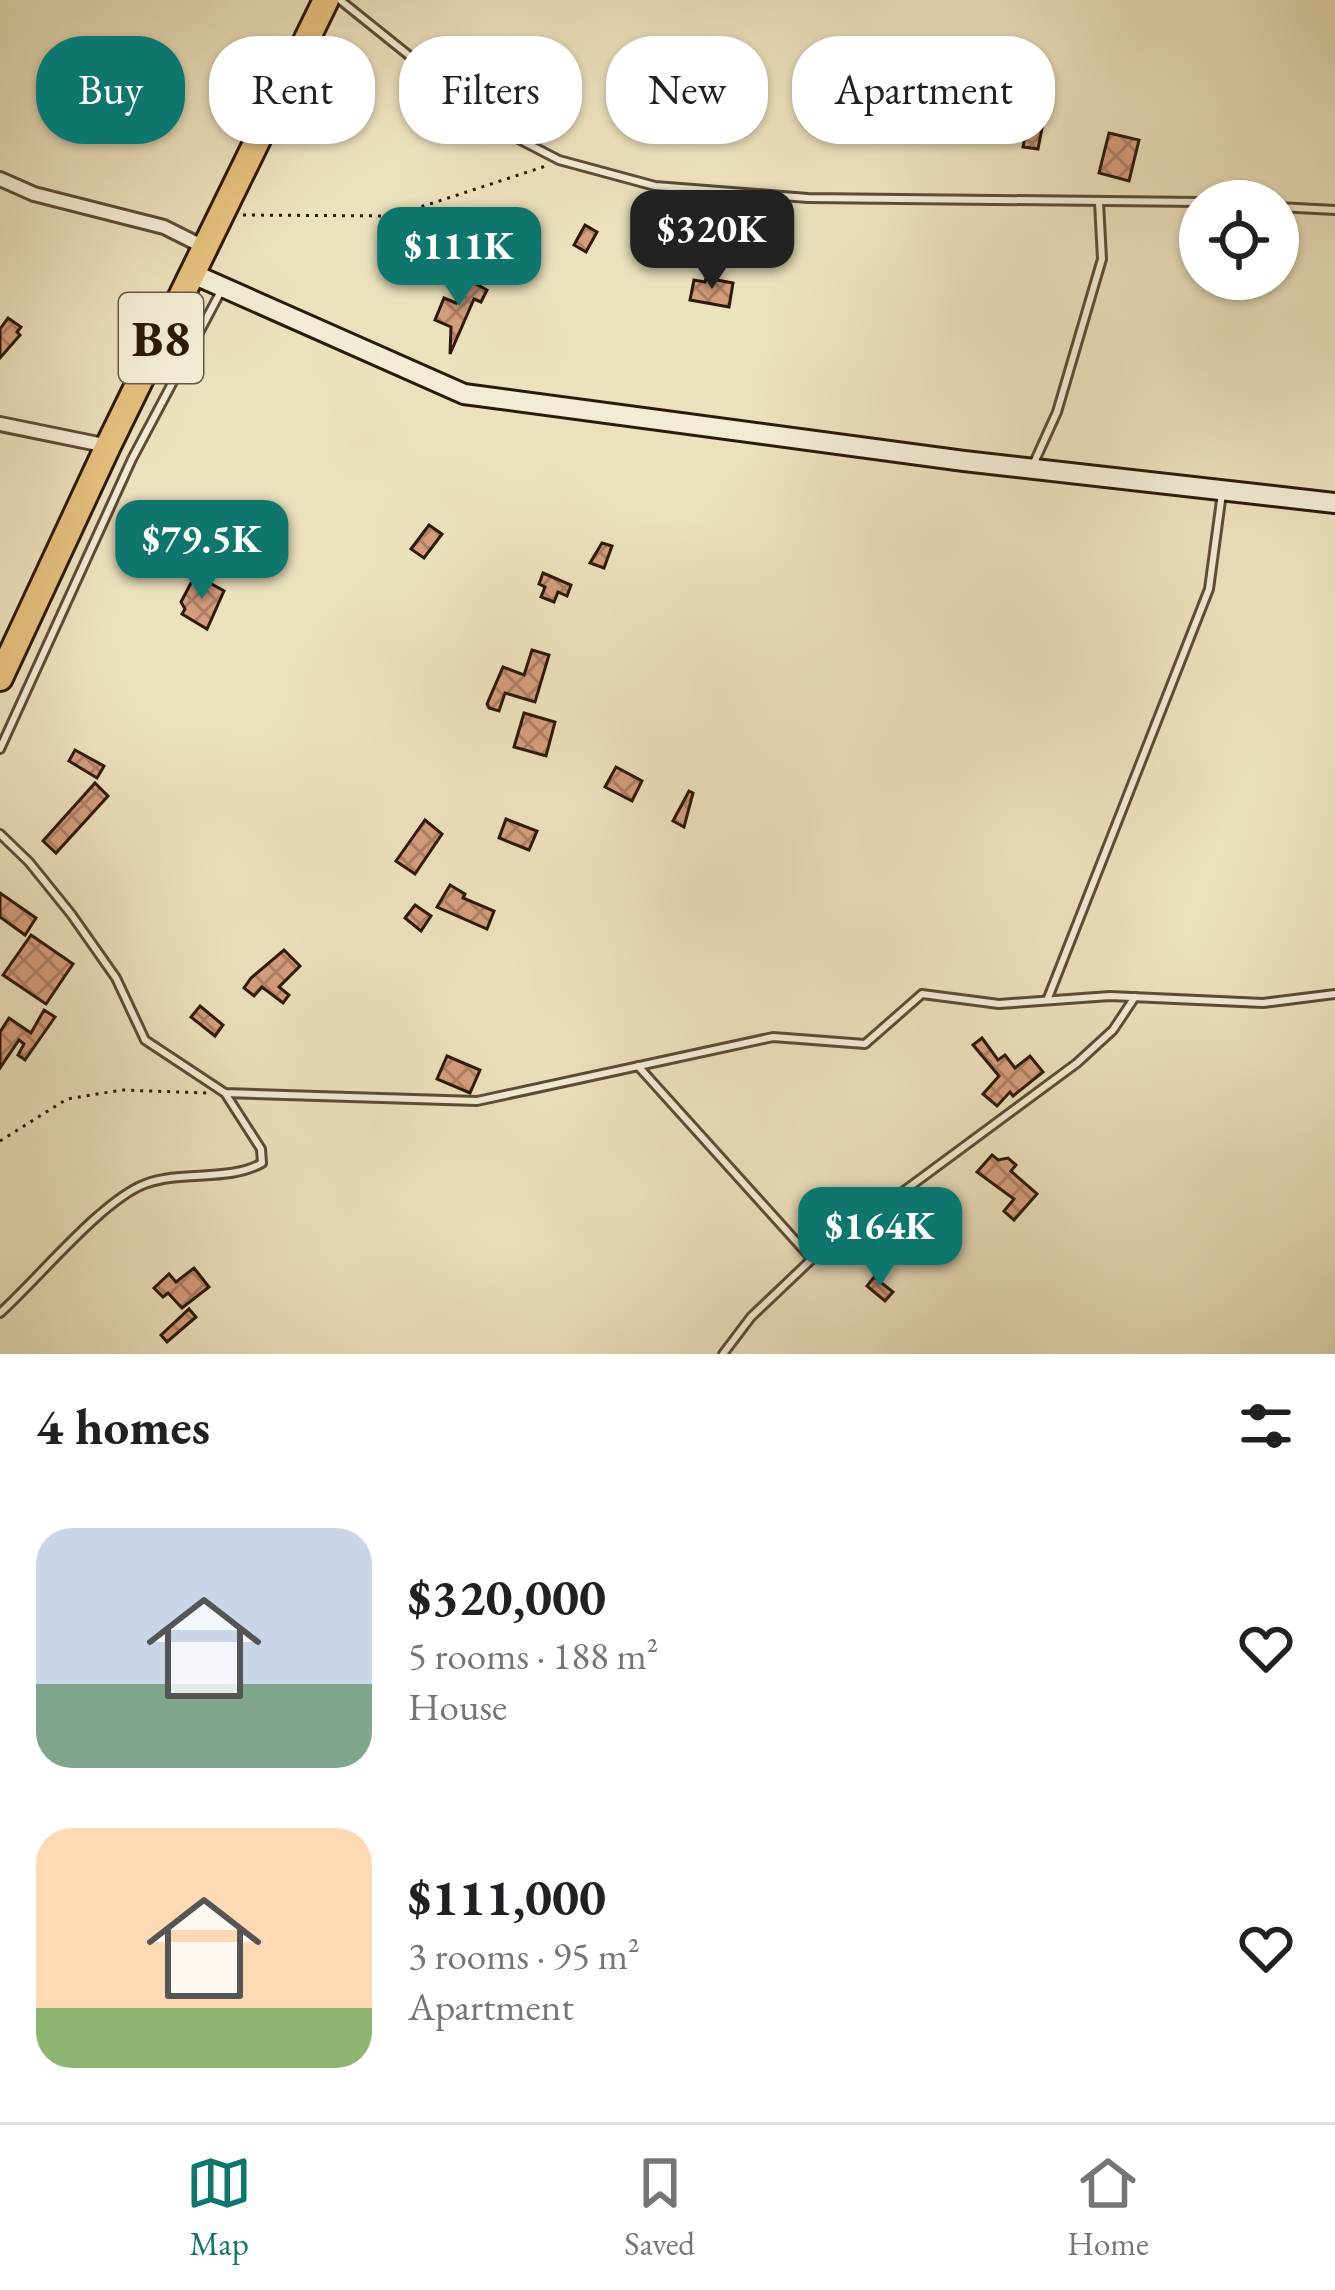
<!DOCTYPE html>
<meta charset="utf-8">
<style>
:root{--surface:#fff;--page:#f2f2f2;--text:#202124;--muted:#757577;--line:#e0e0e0;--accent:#0f766e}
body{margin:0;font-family:"EB Garamond",serif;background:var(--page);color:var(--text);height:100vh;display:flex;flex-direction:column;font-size:45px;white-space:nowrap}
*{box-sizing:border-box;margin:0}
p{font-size:39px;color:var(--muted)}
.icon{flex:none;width:66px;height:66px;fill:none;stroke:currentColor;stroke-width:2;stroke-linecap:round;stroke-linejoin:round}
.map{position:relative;height:1354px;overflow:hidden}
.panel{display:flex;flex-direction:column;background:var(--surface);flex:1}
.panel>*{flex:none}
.banner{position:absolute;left:36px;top:36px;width:1263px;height:108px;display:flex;gap:24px}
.tools{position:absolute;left:1179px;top:180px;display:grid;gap:24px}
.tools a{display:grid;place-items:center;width:120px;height:120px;border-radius:50%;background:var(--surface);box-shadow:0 3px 9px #0004;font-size:60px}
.price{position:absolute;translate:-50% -102px;padding:0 27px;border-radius:24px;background:var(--accent);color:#fff;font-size:39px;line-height:78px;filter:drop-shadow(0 3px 6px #0008)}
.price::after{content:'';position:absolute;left:50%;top:72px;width:36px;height:27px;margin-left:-18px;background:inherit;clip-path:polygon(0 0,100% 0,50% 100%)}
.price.active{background:#222;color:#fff}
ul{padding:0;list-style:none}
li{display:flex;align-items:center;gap:36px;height:300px;padding:0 36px}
li span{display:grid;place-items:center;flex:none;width:336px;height:240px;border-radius:36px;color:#555}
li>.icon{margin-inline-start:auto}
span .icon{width:144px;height:144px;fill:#fffc;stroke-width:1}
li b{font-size:51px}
h2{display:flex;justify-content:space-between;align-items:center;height:144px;padding:0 36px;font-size:51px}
.chip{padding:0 42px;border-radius:48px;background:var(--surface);box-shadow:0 3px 9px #0004;font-size:42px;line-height:108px}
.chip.active{background:var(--accent);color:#fff}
.tabs{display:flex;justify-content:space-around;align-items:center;height:168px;border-top:3px solid var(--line);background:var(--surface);font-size:33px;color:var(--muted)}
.tabs a{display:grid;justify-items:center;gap:6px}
.tabs .active{color:var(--accent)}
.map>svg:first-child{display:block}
.building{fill:url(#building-cross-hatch);stroke:#2d1909;stroke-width:3}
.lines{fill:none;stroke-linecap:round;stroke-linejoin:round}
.lane-casing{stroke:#5d4b36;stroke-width:12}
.street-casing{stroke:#5d4b36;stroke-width:18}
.secondary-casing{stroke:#2d1909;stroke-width:24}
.highway-casing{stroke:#2d1909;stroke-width:30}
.path{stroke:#2d1909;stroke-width:3;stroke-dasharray:3 6;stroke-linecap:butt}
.lane{stroke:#f3ecd4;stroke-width:6}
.street{stroke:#f3ecd4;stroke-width:12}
.secondary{stroke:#f3ecd4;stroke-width:18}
.highway{stroke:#e6c07e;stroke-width:24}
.labels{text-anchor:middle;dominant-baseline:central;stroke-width:9;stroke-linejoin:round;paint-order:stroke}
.shield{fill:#f3ecd4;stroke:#685846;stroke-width:3}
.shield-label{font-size:51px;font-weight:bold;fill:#2d1909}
</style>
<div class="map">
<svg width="1335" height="1354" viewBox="0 0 1335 1354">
<defs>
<pattern id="building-cross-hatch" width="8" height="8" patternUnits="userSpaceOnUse" patternTransform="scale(3)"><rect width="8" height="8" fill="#d59d7d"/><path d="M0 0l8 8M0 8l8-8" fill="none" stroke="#ad7f65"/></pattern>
</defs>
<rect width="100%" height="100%" fill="#ece1bd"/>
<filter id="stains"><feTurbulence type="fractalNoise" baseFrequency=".00167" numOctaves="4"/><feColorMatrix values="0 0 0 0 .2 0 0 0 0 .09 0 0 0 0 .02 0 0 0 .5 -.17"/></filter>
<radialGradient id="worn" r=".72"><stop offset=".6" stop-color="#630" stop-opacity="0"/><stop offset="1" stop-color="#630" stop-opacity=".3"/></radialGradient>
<g class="building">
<polygon points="1033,94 1048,97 1038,149 1023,147"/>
<polygon points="93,100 109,112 99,124 85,111"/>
<polygon points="1109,133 1139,140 1129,181 1099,173"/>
<polygon points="585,225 597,232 586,252 574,245"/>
<polygon points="656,229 666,233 655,258 645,253"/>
<polygon points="706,278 733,283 729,307 690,300 694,280 705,282"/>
<polygon points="469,280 487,290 481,302 474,299 450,354 451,327 435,320 444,298 456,303"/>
<polygon points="8,318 21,327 17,332 20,335 0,358 0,329"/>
<polygon points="429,525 442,534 424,558 411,549"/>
<polygon points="602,543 612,546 604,568 590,563"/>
<polygon points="543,573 571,585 567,596 558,592 554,602 541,597 545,587 539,584"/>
<polygon points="201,578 224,591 207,629 182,614 185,609 181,602 191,583"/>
<polygon points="532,650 549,655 535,702 505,693 499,711 489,708 487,704 503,667 524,675"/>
<polygon points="524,713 555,722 546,756 514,747"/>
<polygon points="75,750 104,766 97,778 69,761"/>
<polygon points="616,767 642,781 632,801 605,787"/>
<polygon points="95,783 108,796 56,853 43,841"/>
<polygon points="689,791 693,793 684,827 673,821"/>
<polygon points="506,819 537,831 529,850 499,838"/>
<polygon points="425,820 442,834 415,874 396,861"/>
<polygon points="450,885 465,894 463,898 494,911 487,929 437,907"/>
<polygon points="0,893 36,918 25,935 0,917"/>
<polygon points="415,905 431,916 421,931 405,918"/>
<polygon points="31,935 73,964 46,1004 3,975"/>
<polygon points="284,950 300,966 279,987 289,995 283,1003 262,987 254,996 244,988 251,978"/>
<polygon points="200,1006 223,1025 215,1036 191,1017"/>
<polygon points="44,1010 55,1017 25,1060 18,1055 24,1044 19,1040 0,1068 0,1032 9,1018 31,1033"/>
<polygon points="982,1038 998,1060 1005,1055 1015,1068 1030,1056 1043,1072 1013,1096 1010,1092 997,1106 983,1094 999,1076 973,1045"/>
<polygon points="447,1056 480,1070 470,1093 437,1079"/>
<polygon points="992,1155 998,1160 1008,1158 1016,1165 1011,1171 1037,1194 1014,1220 1004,1211 1014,1199 977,1172"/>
<polygon points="823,1204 835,1218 821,1231 808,1217"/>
<polygon points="194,1268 209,1287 182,1308 168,1293 163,1297 154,1288 169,1274 176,1282"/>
<polygon points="874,1277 893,1292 885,1301 867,1286"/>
<polygon points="189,1309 196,1317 167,1342 161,1335"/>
</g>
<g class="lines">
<defs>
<g id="lane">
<polyline points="340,0 503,131 559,160 655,186 808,198 1200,202"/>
<polyline points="1278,207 1335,210"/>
<polyline points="1033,465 1057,412 1102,259 1099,202"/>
<polyline points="0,749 132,459 220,293"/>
<polyline points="0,834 29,862 71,914 116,978 145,1040 225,1093 477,1101 773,1037 865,1044 922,994 999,1004 1110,996 1263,1003 1335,994"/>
<polyline points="1048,998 1209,589 1222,493"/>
<polyline points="638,1066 812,1259"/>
<path d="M 0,1313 C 37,1280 102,1200 145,1184 C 182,1170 229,1182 262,1163 L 261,1149 L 225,1093"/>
<polyline points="723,1354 751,1317 812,1259 1077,1063 1113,1030 1135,997"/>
</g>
<g id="street">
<polyline points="0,179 34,194 164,227 206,248"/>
<polyline points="0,424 108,446"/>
</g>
<polyline id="secondary" points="193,274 464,394 964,461 1335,503"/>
<polyline id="highway" points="0,678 108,446 326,0"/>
</defs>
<use href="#lane" class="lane-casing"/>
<use href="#street" class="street-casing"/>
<use href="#secondary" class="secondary-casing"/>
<use href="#highway" class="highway-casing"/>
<g class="path">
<polyline points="243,215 393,216 549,165"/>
<polyline points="0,1141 67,1099 122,1090 207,1093"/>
</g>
<use href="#lane" class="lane"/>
<use href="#street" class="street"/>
<use href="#secondary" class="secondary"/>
<use href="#highway" class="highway"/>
</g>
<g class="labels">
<rect class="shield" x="119" y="293" width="84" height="90" rx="9"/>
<g class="shield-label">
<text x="161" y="338">B8</text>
</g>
</g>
<rect width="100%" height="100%" filter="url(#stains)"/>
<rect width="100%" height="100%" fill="url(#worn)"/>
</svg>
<div class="tools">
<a><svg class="icon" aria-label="locate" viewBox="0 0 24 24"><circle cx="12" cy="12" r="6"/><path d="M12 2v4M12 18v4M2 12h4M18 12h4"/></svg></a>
</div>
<b class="price active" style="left:712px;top:292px">$320K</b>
<b class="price" style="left:459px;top:309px">$111K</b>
<b class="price" style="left:202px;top:602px">$79.5K</b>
<b class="price" style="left:880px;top:1289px">$164K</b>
<div class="banner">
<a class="chip active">Buy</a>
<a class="chip">Rent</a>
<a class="chip">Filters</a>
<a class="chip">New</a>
<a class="chip">Apartment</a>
</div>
</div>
<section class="panel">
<h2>4 homes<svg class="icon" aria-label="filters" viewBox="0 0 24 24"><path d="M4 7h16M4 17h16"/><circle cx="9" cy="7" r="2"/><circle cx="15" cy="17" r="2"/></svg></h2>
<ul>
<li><span style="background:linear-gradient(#c9d6e8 65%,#7fa58c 0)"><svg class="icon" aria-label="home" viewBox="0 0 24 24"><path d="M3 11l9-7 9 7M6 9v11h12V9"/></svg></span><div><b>$320,000</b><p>5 rooms · 188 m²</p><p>House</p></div><svg class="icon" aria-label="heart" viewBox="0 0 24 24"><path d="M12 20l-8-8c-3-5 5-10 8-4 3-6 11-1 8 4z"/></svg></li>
<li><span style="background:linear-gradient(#ffd9b3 75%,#8fb573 0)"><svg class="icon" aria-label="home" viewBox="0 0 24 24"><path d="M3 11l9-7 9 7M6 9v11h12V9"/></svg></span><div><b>$111,000</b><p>3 rooms · 95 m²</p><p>Apartment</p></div><svg class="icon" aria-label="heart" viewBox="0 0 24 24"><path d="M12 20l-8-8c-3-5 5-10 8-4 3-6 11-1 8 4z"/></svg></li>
</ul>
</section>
<nav class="tabs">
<a class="active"><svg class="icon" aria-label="map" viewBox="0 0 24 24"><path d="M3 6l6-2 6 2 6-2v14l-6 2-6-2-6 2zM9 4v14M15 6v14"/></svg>Map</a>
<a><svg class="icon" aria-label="saved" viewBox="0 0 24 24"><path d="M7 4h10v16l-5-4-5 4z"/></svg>Saved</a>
<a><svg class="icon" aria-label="home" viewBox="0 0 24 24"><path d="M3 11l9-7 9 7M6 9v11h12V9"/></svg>Home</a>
</nav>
